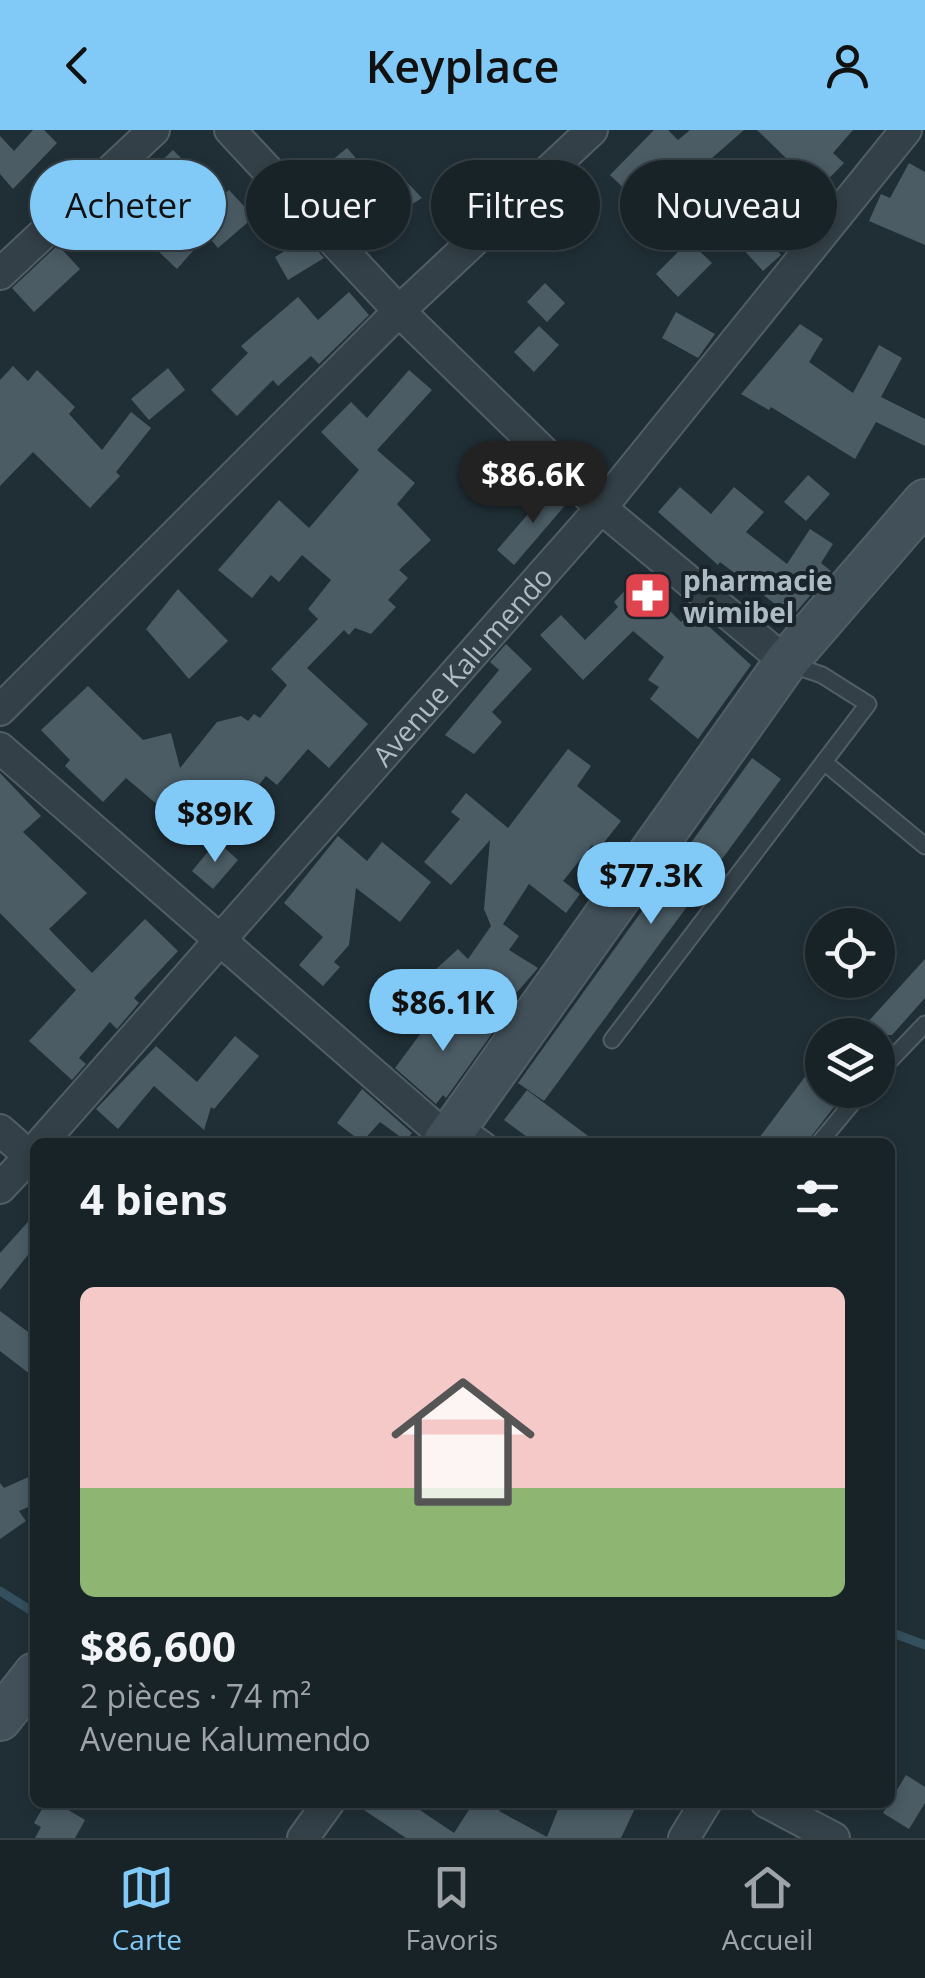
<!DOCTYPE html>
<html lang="fr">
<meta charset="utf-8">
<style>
:root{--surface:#182328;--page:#212b30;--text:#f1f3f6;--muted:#9fa4a8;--line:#364045;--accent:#81c9f6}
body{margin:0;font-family:"Open Sans",sans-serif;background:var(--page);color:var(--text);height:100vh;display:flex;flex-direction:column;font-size:38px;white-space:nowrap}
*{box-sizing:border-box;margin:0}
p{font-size:32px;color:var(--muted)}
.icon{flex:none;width:55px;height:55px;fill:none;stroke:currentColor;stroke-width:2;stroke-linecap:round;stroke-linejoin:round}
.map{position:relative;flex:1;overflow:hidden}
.panel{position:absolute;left:30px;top:1008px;width:865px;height:670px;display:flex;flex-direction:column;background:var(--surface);border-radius:15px;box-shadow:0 5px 15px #0003,0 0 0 2px var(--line)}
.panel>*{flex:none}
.hud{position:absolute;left:30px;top:30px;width:865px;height:90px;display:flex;gap:20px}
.buttons{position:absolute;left:805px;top:778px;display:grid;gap:20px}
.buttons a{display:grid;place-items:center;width:90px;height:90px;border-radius:50%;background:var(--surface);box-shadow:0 5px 15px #0003,0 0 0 2px var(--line);font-size:50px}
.price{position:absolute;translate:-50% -85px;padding:0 22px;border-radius:35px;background:var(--accent);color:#111;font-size:32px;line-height:65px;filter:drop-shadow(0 2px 5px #0008)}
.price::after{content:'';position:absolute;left:50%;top:60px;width:30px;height:22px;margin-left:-15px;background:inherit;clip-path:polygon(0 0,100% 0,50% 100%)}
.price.current{background:#222;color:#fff}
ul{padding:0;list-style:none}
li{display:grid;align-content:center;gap:20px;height:530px;padding:0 50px}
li+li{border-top:2px solid var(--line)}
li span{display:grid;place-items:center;height:310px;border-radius:15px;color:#555}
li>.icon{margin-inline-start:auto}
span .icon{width:180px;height:180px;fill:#fffc;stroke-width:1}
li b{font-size:42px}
h2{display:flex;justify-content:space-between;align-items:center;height:120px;padding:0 50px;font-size:42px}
.pill{padding:0 35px;border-radius:45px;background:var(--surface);box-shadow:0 5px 15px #0003,0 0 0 2px var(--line);font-size:35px;line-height:90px}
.pill.current{background:var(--accent);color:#111}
header{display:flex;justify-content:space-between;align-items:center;height:130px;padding:0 50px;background:var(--accent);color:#111;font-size:45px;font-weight:600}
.tab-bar{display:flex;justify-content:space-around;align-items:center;height:140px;border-top:2px solid var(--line);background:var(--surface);font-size:28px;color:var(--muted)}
.tab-bar a{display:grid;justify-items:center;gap:5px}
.tab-bar .current{color:var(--accent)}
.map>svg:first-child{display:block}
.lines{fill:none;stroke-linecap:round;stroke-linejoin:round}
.stream{stroke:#344f5e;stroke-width:9}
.building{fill:#4b5c65}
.lane-casing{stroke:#515e65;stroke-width:19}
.street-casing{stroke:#515e65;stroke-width:34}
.secondary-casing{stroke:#515e65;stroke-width:46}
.lane{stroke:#334047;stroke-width:15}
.street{stroke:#334047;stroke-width:30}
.secondary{stroke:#42505a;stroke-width:42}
.labels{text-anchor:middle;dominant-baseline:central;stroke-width:8;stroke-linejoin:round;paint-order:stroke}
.poi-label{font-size:28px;font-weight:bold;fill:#aebbc4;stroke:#19252b;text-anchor:start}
.street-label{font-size:28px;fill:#aebbc4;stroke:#19252b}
</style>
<header><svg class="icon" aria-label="back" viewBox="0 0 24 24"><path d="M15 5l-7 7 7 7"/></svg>Keyplace<svg class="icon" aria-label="person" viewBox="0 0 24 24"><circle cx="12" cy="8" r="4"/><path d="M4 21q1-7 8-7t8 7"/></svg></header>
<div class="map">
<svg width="925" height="1708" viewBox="0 0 925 1708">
<rect width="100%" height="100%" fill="#202f36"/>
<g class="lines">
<g class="stream">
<polyline points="0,1461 35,1483"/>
<polyline points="890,1502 925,1515"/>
</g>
</g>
<g class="building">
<polygon points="33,0 44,0 57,13 13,59 0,44 0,6 14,21"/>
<polygon points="654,0 668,0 678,10 690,0 744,0 704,35 708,39 657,90 610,45"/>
<polygon points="757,0 853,0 833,23 844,33 805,73 776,45 789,31"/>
<polygon points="347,18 361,34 339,53 325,36"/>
<polygon points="173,20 189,36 164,60 148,44"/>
<polygon points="909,33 925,42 925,115 869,91 881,64 890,68"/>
<polygon points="401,46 422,68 389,88 374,72"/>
<polygon points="229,60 254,87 218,118 207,105 177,139 157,120"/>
<polygon points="751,91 781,125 763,141 733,108"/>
<polygon points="306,108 324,128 288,150 275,127"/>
<polygon points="689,111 712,133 678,167 656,144"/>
<polygon points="58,115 80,139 34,182 12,158"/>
<polygon points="545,153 565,173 547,192 527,172"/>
<polygon points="349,162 369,185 319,234 311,226 278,256 273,250 237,286 211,260 248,223 241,216 298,167 318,190"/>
<polygon points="676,182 715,204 698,228 662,208"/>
<polygon points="800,194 823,209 809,232 853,263 879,215 902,228 881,267 925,289 925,316 876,292 855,329 771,277 769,280 741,264"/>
<polygon points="539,196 559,215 534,242 514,222"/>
<polygon points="13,236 28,251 37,240 75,277 69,284 102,320 131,282 151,298 116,342 120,346 90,378 33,322 0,356 0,250"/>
<polygon points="168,238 185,260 149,290 131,269"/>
<polygon points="409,240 432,260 377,320 415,353 397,374 431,410 399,440 408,448 388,470 396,477 371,504 355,498 349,505 344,500 307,538 368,594 329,638 308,619 277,655 266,646 247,670 225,652 186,699 126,648 103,672 65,636 70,630 41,600 88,556 143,610 171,603 180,638 217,592 241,586 248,591 254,584 260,588 287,555 271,539 318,489 308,479 331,450 302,425 279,452 271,445 252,468 218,440 279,370 309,398 359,340 321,302 351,272 367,288"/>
<polygon points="808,345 830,364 806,391 784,372"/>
<polygon points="552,356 568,372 514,435 497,420"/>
<polygon points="680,357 711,384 734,357 764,382 746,402 787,434 810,399 833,414 821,433 831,441 792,487 720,432 718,435 658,382"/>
<polygon points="637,448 681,492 691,480 751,535 698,609 650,569 659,557 648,550 664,527 633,501 583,550 540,505 561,485 585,510 618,477 614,472"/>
<polygon points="178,459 228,511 189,549 146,499"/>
<polygon points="506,514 532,539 492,582 502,592 474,624 445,605 499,540 490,532"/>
<polygon points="568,619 591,636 577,656 621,691 598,720 592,715 563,751 580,764 566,783 529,754 503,794 519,806 509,820 538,838 507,874 473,843 431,883 409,864 458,819 468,829 491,796 484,779 490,710 451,755 424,732 460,689 451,682 466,663 508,698"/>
<polygon points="752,628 781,649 544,971 518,953"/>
<polygon points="0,643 41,686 23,702 87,763 49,799 92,843 145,789 178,821 134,868 139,873 117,899 110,892 79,928 86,934 72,950 29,911 76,860 0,783"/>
<polygon points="338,706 367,731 382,712 431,752 400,792 356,758 349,815 334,832 340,837 323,856 299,835 323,807 284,773"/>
<polygon points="217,711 238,730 213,759 192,741"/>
<polygon points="925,829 925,868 892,905 856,905"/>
<polygon points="441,876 474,904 494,884 501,891 446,968 443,965 436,974 395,938"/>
<polygon points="235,906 259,926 214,979 211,977 204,1000 154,956 118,999 96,979 156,916 197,952"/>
<polygon points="822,924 822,960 847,960 807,1012 756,1012"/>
<polygon points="362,959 412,1003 406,1011 380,992 362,1012 337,993"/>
<polygon points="527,960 596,1012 534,1012 504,990"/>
<polygon points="35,1084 35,1116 0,1160 0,1123"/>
<polygon points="0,1181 35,1207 35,1248 0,1221"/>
<polygon points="35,1344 35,1374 19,1381 26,1391 0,1409 0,1353 4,1358"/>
<polygon points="906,1645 925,1657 925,1673 909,1699 883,1683"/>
<polygon points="46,1672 55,1672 85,1690 75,1708 35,1708 41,1697 34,1693"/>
<polygon points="352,1672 408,1672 454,1703 474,1672 505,1672 499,1681 547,1707 561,1672 638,1672 621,1708 406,1708"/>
</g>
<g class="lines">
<defs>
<g id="lane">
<polyline points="824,632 925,716"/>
<polyline points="612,910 868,574 822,545 790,534"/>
<polyline points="878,943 925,894"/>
<polyline points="463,994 488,1012"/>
<polyline points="820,1012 863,960"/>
</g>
<g id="street">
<polyline points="230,0 399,181 601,378 786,532"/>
<polyline points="0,144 154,0"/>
<polyline points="0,580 399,181 592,0"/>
<polyline points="0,618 448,1009"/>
<polyline points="0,1000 35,1031"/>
<path id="s1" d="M 42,1012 L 601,378 L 906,0"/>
<polyline points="0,1058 35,1021"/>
<polyline points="766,1672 834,1708"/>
<polyline points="303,1708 329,1672"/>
<polyline points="684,1708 706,1672"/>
</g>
<g id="secondary">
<polyline points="445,1012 786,532 925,371"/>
<polyline points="0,1589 35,1544"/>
</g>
</defs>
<use href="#lane" class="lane-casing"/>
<use href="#street" class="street-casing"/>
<use href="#secondary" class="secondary-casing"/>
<use href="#lane" class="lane"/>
<use href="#street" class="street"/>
<use href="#secondary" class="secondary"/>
</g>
<defs>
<symbol id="pharmacy-square" viewBox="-11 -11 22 22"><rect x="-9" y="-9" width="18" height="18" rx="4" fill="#e0444e" stroke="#19252b"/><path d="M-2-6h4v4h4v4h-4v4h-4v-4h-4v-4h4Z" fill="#fff"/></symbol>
</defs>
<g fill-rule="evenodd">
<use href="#pharmacy-square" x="620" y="438" width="55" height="55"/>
</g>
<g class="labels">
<g class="poi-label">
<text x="683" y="450">pharmacie<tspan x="683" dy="32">wimibel</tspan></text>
</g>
<g class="street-label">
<text stroke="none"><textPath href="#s1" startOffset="635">Avenue Kalumendo</textPath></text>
</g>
</g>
</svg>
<div class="buttons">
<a><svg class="icon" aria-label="locate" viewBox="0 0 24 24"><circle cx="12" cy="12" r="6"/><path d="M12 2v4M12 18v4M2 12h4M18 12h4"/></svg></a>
<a><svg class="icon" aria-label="layers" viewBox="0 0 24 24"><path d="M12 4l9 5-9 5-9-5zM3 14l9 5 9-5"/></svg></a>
</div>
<b class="price current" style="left:533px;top:396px">$86.6K</b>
<b class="price" style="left:215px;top:735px">$89K</b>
<b class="price" style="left:651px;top:797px">$77.3K</b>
<b class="price" style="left:443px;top:924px">$86.1K</b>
<div class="hud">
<a class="pill current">Acheter</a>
<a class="pill">Louer</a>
<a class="pill">Filtres</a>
<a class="pill">Nouveau</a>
</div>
<section class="panel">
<h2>4 biens<svg class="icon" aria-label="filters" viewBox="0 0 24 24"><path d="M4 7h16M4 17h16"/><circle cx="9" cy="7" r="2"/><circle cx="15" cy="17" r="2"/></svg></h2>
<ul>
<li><span style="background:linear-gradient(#f6c9c9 65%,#8fb573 0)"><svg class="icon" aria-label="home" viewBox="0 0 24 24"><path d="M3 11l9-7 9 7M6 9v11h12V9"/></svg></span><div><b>$86,600</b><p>2 pièces · 74 m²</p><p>Avenue Kalumendo</p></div></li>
</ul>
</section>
</div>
<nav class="tab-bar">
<a class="current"><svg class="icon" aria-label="map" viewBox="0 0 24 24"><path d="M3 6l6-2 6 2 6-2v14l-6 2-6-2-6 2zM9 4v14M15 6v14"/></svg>Carte</a>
<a><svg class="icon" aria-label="saved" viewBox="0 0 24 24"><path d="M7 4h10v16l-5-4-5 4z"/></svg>Favoris</a>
<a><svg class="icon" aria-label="home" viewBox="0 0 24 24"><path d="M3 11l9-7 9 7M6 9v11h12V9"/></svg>Accueil</a>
</nav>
